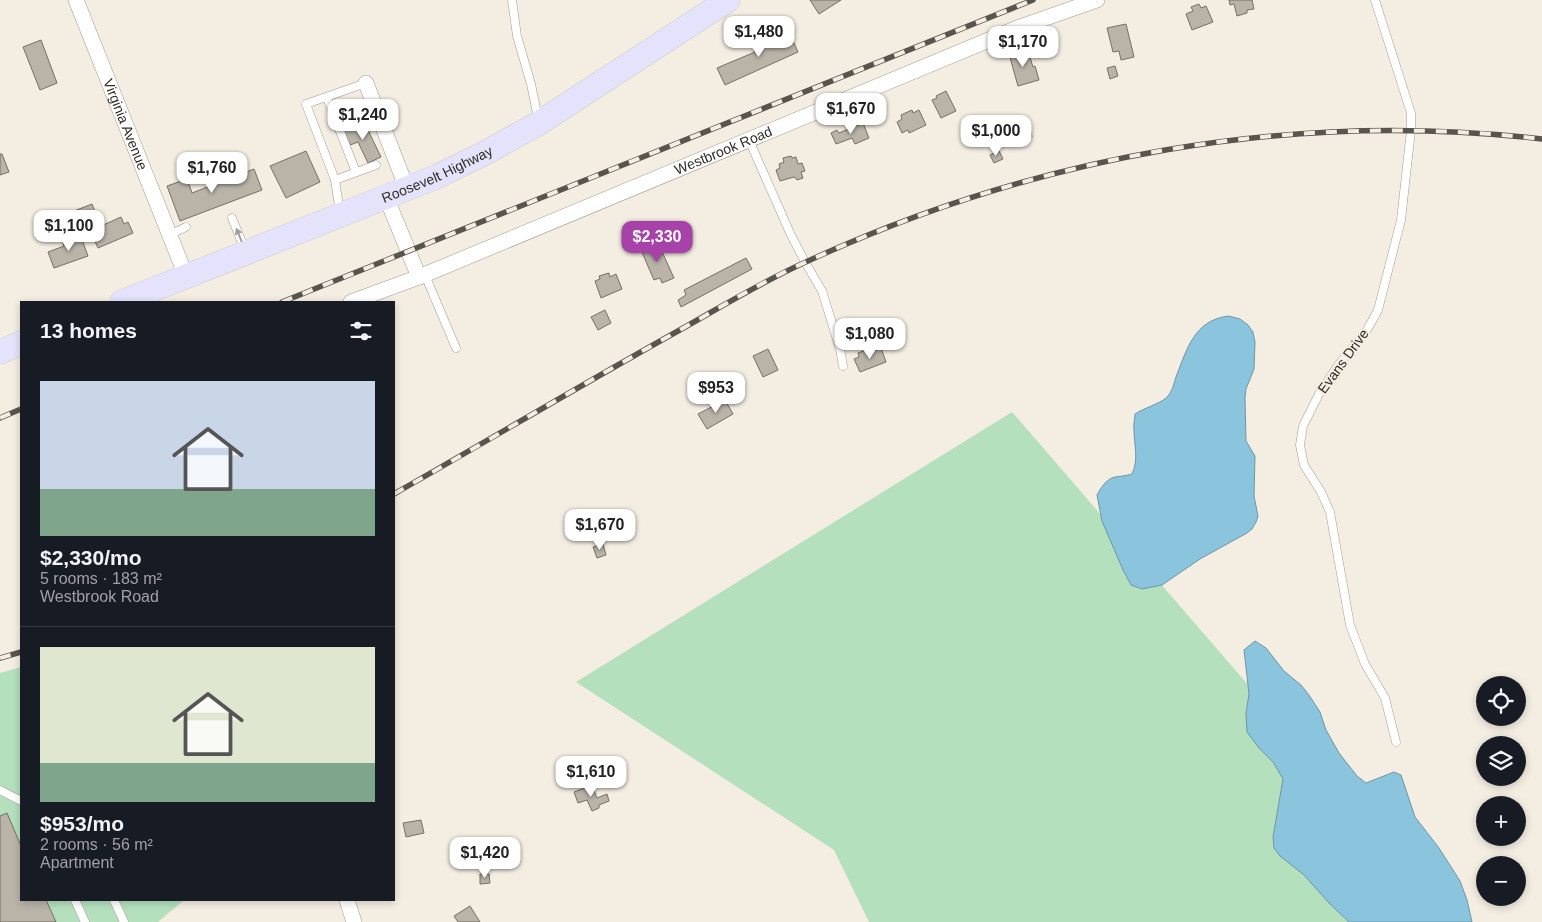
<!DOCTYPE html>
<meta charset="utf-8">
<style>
:root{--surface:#171b24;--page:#242831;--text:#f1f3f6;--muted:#9ea1a6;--line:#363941;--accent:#a642a8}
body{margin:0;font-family:Helvetica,sans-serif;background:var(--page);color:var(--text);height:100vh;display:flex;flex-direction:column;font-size:19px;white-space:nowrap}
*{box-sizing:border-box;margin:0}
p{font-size:16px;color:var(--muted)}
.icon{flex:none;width:28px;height:28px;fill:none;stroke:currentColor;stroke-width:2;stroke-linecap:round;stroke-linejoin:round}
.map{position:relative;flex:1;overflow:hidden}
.sheet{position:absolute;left:20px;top:301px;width:375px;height:600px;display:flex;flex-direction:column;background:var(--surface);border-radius:0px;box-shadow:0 2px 8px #0003}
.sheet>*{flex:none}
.controls{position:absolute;left:1476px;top:676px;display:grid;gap:10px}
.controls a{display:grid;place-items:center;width:50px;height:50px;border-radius:50%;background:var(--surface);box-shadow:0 2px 8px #0003;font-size:25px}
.price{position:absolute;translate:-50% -42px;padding:0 11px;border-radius:10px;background:#fff;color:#222;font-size:16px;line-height:32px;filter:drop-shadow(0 1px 2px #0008)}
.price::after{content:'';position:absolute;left:50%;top:30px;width:15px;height:11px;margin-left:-8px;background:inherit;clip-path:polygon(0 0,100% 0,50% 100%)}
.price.active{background:var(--accent);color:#fff}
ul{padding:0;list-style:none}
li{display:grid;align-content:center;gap:10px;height:265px;padding:0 20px}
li+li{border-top:1px solid var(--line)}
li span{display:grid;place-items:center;height:155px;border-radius:0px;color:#555}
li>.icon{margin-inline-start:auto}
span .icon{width:90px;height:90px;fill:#fffc;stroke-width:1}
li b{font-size:21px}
h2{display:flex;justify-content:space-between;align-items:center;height:60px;padding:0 20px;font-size:21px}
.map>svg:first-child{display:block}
.green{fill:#b4e0be}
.water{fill:#8bc4dd;stroke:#6f96a7}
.building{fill:#b9b3a8;stroke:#756f65}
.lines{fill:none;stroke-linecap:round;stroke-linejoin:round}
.service-casing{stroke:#a39c92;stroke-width:9}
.minor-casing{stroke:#a39c92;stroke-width:16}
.primary-casing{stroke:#cdcccb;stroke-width:25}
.service{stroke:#fff;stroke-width:8}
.minor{stroke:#fff;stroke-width:15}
.primary{stroke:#e5e3fb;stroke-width:24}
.rail-casing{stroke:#58544e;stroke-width:5.5}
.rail{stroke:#f4ede2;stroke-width:4;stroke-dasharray:11;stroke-linecap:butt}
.oneway{fill:#a1a09e}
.labels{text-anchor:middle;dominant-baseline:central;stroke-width:4.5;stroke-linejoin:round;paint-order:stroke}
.street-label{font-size:14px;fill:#2f2c28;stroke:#f4ede2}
</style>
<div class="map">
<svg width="1542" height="922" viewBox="0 0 1542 922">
<rect width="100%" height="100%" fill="#f4ede2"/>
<g class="green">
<polygon points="1012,412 1269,709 1463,922 869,922 834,850 576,682"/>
<polygon points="21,667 21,900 184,900 158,922 0,922 0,673"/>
</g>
<g class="water">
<path d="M 1229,316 L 1240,319 L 1248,325 L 1253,332 L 1255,342 L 1254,369 L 1246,389 L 1245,398 L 1246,441 L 1255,456 L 1254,496 L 1258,516 L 1256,522 L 1252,529 L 1247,533 L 1200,559 L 1162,585 L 1142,589 L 1131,585 L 1123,570 L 1102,521 L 1097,495 C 1101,488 1106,479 1115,477 C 1121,476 1125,476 1132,474 C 1139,459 1134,446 1134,430 C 1133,425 1135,419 1135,414 C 1144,408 1159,404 1166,398 C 1172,393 1174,383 1176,377 C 1187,349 1194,320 1229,316 Z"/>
<polygon points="1255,641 1266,648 1284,671 1301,685 1309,695 1320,712 1326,730 1339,753 1357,776 1366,783 1394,772 1401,775 1415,817 1439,848 1460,881 1467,900 1472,922 1349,922 1329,903 1304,875 1280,856 1274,848 1273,837 1283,779 1273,762 1259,748 1247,732 1246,713 1249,694 1244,650"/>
</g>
<g class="building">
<polygon points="810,0 841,0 819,14"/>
<polygon points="1229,0 1252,0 1254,9 1247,10 1247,13 1237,16 1234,4 1230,5"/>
<polygon points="1199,4 1201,8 1206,6 1213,22 1192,30 1186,14 1193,11 1191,7"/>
<polygon points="1126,24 1134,57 1121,60 1119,51 1113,52 1107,28"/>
<polygon points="789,32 798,52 725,85 717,68 755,52 753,47"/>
<polygon points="41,40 57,83 40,90 23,47"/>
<polygon points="1027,48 1033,67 1035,66 1039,80 1018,86 1009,54"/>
<polygon points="1115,66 1118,76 1110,79 1107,68"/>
<polygon points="946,91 956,111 941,118 932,100 937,98 936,96"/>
<polygon points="912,110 913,113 919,110 926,125 909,133 908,130 902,133 897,122 902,119 901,115"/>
<polygon points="1028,118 1032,137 1015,141 1011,123"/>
<polygon points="364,122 381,157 368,163 358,142 350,145 344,131"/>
<polygon points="863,123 869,138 855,144 852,138 836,144 831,133 837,130 839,133"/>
<polygon points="306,151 320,182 286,198 270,166"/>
<polygon points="999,151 1003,159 994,163 990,155"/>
<polygon points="0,154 2,154 9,172 0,175"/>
<polygon points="791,156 792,158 796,157 798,164 802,163 805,171 801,172 803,178 797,180 794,177 780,181 776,170 780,168 779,164 784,162 783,158"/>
<polygon points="254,169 262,190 180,221 167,186 187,179 192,193"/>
<polygon points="92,204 98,219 80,226 74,211"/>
<polygon points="121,217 124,224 128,222 133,233 98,248 90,231"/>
<polygon points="80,234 88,256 54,268 48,252 64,246 62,240"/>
<polygon points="658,243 674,278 662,283 660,278 654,280 641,250"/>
<polygon points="746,258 752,269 681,307 678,300 686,295 684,290"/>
<polygon points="609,273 610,277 616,274 622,289 601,298 595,281 600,279 599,276"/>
<polygon points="605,310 611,323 598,330 591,317"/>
<polygon points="881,348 886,362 860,372 854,359 859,357 858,353 869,349 870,353"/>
<polygon points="768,349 778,370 763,377 753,356"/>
<polygon points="725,400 733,414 707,429 698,414"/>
<polygon points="603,544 606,555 597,558 593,547"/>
<polygon points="592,785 597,798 607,794 609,801 599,805 599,808 592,811 587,800 578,803 574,792"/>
<polygon points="7,813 21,846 21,900 46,900 56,922 0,922 0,816"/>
<polygon points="421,820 424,833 406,837 403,823"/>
<polygon points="480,874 489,874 490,883 480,884"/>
<polygon points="470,906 480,922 458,922 454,916"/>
</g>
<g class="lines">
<defs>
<g id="service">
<polyline points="512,0 517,36 531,84 538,118"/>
<polyline points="1375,0 1411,113 1411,130 1401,220 1378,310 1367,330 1339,364 1319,394 1303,426 1300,445 1304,465 1321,492 1330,512 1350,625 1365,664 1385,698 1396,742"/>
<polyline points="327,98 356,172"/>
<polyline points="346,116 375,105"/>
<polyline points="749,140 790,233 805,262 822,291 840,349 843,366"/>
<polyline points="335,180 376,165"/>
<polyline points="340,213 335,180 306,104 366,83"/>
<polyline points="232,218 245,250"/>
<polyline points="169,235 186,227"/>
<polyline points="425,275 456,348"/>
<polyline points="0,790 21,801"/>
<polyline points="75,900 85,922"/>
<polyline points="114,900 124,922"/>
</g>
<g id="minor">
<path id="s1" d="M 76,0 L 186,276"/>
<polyline points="366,83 407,189"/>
<polyline points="386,197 419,277"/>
<path id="s2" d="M 351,302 L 419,277 L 1020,27 L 1097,0"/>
<polyline points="347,900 354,922"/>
</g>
<g id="primary">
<path id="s3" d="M 122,302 L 386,197 L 436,177 L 485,153 L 539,123 L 728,0"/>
<polyline points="0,352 21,343"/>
</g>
</defs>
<use href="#service" class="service-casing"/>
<use href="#minor" class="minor-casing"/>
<use href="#primary" class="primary-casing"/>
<use href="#service" class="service"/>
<use href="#minor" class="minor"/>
<use href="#primary" class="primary"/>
<defs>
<g id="rail">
<polyline points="282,302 1033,0"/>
<polyline points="0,418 21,409"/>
<path d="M 394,494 C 489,440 583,384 678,331 C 721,307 763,281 808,261 C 1037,156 1291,110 1542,139"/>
<polyline points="0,658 21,652"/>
</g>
</defs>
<use href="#rail" class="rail-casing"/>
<use href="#rail" class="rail"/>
</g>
<defs><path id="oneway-solid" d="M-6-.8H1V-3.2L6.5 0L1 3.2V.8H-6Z" transform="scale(1.25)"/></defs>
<use class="oneway" href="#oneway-solid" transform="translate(239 235) rotate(-112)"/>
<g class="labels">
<g class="street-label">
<text stroke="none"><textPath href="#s1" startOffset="134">Virginia Avenue</textPath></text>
<text stroke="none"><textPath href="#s2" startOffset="402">Westbrook Road</textPath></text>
<text stroke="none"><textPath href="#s3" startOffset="340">Roosevelt Highway</textPath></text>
<text transform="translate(1343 361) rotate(-54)">Evans Drive</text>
</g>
</g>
</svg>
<div class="controls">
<a><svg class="icon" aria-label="locate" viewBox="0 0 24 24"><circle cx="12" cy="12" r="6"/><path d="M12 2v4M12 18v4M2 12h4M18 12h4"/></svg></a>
<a><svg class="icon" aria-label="layers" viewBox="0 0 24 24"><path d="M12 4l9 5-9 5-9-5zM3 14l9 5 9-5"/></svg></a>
<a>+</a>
<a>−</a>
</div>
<b class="price" style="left:759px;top:58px">$1,480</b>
<b class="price" style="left:1023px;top:68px">$1,170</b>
<b class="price" style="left:851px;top:135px">$1,670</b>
<b class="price" style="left:363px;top:141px">$1,240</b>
<b class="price" style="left:996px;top:157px">$1,000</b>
<b class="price" style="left:212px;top:194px">$1,760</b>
<b class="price" style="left:69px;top:252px">$1,100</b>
<b class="price active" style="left:657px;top:263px">$2,330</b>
<b class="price" style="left:870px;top:360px">$1,080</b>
<b class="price" style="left:716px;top:414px">$953</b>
<b class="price" style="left:600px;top:551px">$1,670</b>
<b class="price" style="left:591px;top:798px">$1,610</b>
<b class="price" style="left:485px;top:879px">$1,420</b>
<section class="sheet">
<h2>13 homes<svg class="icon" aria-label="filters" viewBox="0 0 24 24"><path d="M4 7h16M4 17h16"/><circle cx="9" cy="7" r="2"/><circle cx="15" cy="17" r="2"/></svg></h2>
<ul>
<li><span style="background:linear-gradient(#c9d6e8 70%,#7fa58c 0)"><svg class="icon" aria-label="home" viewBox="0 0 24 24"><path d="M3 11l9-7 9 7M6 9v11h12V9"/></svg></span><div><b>$2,330/mo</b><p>5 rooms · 183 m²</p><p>Westbrook Road</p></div></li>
<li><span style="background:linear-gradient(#dfe7d0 75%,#7fa58c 0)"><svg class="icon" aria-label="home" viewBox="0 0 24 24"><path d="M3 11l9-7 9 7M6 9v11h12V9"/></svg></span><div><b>$953/mo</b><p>2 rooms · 56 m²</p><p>Apartment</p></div></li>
</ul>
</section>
</div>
